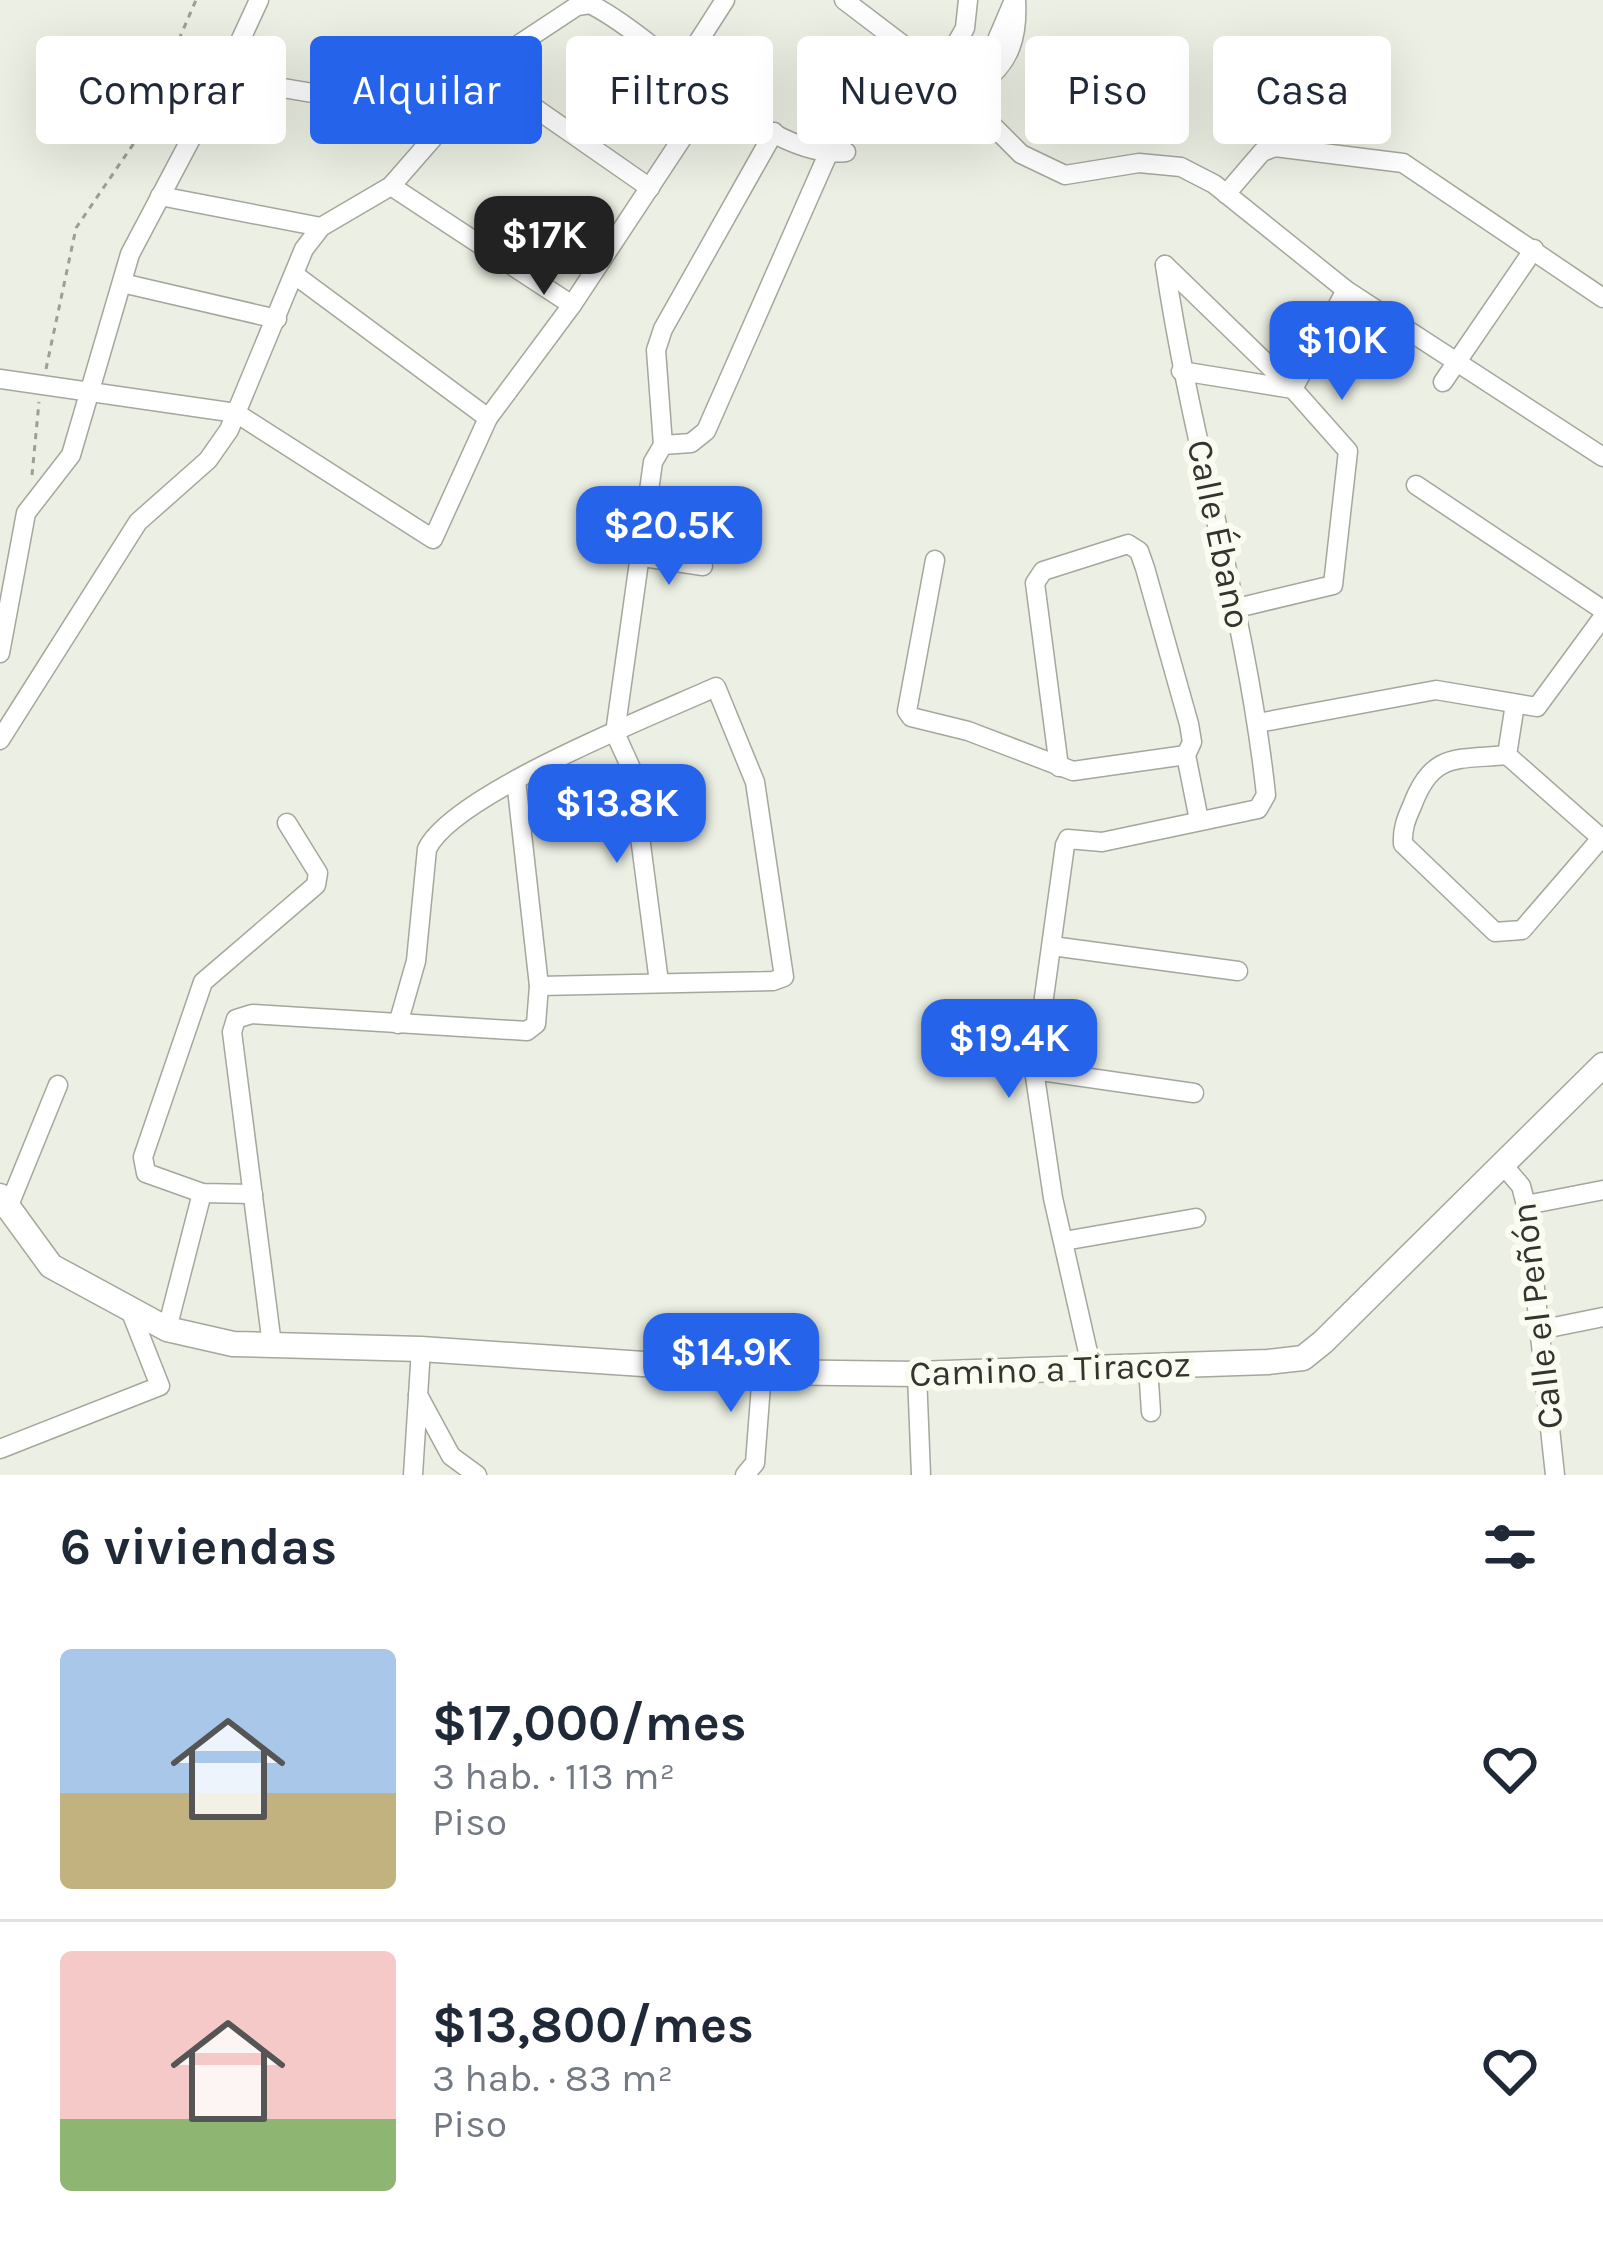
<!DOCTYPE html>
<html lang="es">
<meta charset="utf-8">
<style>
:root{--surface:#fff;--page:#f2f2f3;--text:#1f2937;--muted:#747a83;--line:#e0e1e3;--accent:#2563eb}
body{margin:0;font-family:Karla,sans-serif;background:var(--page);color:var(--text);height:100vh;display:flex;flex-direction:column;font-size:45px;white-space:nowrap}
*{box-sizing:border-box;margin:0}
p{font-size:39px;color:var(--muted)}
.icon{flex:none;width:66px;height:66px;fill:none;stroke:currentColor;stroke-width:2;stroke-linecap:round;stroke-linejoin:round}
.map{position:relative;height:1475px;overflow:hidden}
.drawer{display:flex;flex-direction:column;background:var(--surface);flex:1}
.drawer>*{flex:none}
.guide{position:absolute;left:36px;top:36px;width:1533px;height:108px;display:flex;gap:24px}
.price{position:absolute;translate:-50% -102px;padding:0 27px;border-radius:24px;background:var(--accent);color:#fff;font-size:39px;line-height:78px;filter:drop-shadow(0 3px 6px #0008)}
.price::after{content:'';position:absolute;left:50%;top:72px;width:36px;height:27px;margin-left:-18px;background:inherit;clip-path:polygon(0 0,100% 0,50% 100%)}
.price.on{background:#222;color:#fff}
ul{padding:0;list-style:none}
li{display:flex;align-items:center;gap:36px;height:300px;padding:0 60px}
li+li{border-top:3px solid var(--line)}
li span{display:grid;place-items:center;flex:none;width:336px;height:240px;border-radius:12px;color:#555}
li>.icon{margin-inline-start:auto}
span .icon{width:144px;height:144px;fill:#fffc;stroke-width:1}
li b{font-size:51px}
h2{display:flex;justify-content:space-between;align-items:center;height:144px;padding:0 60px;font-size:51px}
.pill{padding:0 42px;border-radius:12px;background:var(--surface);box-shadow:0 12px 48px #0002;font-size:42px;line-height:108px}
.pill.on{background:var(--accent);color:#fff}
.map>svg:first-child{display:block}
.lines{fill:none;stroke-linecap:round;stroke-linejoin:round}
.minor-casing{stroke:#a4a79c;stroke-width:21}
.tertiary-casing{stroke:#a4a79c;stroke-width:27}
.path{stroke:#9d9f96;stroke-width:3;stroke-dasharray:6 6;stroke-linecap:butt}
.minor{stroke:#fff;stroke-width:18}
.tertiary{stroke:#fff;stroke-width:24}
.labels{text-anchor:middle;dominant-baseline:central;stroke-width:12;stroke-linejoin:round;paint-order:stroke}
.street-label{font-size:36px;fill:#33332f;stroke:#fafcf1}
</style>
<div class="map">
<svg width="1603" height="1475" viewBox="0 0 1603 1475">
<rect width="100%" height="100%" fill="#ecefe3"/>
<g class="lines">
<defs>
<g id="minor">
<polyline points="844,0 940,73 1021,154 1065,175 1139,163 1181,167 1214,184 1346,290 1603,457"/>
<polyline points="682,67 725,0"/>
<polyline points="940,73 965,28 968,0"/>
<polyline points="486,74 650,188"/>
<polyline points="223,78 259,0"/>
<path d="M 981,83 C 1011,63 1018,35 1016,0"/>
<polyline points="970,103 1014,0"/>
<polyline points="391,186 572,305"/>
<polyline points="1226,194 1262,152 1275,147 1403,163 1603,298"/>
<polyline points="160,196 321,227"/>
<polyline points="1165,265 1293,389 1348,451 1333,585 1237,608"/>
<polyline points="295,275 488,418"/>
<polyline points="122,283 277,319"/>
<polyline points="1181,371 1293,389"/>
<polyline points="0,379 236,413 433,539 488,418 572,305 714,90"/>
<polyline points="1443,382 1534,249"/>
<polyline points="1293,389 1346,290"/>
<polyline points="663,445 656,350 663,329 774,132"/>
<polyline points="1416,485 1603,610"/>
<polyline points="643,557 703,566"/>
<polyline points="935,560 907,711 911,717 968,731 1073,771 1186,755"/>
<polyline points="0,653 26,513 71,455 130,254 223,78 455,117"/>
<polyline points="1515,704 1507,755 1601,838"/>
<polyline points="1258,723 1436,690 1537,707 1603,617"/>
<path d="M 0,740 L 138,522 L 208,460 L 229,430 L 304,249 L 321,227 L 391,186 L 509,51 L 577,6 L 590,4 C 662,40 765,161 846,152"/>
<path d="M 1507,755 C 1455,760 1432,752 1412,806 C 1406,819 1402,830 1403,844 L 1495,932 L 1522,930 L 1603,836"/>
<polyline points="1059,767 1035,583 1043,571 1128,544 1139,551 1145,568 1189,724 1192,742 1186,755 1199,820"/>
<polyline points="1052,946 1238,971"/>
<polyline points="659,982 631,768 615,733 653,462 663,445 691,443 706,431 828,154"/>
<path d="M 398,1024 L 416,961 L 427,849 C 453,794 654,715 716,687 L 755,782 L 784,977 L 773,981 L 539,986"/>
<polyline points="1034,1070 1194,1093"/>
<polyline points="1503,1165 1521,1186 1526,1205 1555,1475"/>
<polyline points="253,1194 202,1193 146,1173 143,1157 203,982 316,885 318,873 287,823"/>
<polyline points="1526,1205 1603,1190"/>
<polyline points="7,1210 58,1085"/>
<polyline points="1064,1241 1196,1218"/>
<polyline points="167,1329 202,1193"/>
<polyline points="1539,1330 1603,1317"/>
<polyline points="272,1345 232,1032 236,1019 252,1014 527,1031 536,1024 539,986 516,780"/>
<polyline points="1148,1367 1151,1412"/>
<path d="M 1092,1370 L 1053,1198 L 1034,1070 L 1065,845 L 1068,839 L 1102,842 L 1258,809 L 1266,795 C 1247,616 1191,443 1165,265"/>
<polyline points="917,1374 921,1475"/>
<polyline points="418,1395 451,1456 477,1475"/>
<polyline points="0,1449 160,1386 130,1310"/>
<polyline points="413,1475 421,1349"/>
<polyline points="745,1475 755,1463 762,1372"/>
</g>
<polyline id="tertiary" points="0,1196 51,1266 167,1329 233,1344 421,1349 762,1372 917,1374 1268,1362 1303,1358 1323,1342 1603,1065"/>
</defs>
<use href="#minor" class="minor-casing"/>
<use href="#tertiary" class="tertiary-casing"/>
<g class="path">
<polyline points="46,369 76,228 134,143 196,0"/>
<polyline points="32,475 39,402"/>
</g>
<use href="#minor" class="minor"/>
<use href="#tertiary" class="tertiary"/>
</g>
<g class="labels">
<g class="street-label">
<text transform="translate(1219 534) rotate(78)">Calle Ébano</text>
<text transform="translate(1537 1316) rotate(-97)">Calle el Peñón</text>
<text transform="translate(1050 1369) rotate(-2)">Camino a Tiracoz</text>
</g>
</g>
</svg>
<b class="price on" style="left:544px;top:298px">$17K</b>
<b class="price" style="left:1342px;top:403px">$10K</b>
<b class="price" style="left:669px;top:588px">$20.5K</b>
<b class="price" style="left:617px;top:866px">$13.8K</b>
<b class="price" style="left:1009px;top:1101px">$19.4K</b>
<b class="price" style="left:731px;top:1415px">$14.9K</b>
<div class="guide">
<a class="pill">Comprar</a>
<a class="pill on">Alquilar</a>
<a class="pill">Filtros</a>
<a class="pill">Nuevo</a>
<a class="pill">Piso</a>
<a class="pill">Casa</a>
</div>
</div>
<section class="drawer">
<h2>6 viviendas<svg class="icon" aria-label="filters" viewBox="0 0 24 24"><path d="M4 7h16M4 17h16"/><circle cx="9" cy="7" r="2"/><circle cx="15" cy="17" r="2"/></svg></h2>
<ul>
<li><span style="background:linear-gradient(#a9c7e8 60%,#c2b280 0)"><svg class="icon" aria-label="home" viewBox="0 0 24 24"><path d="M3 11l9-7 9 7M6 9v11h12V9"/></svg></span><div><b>$17,000/mes</b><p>3 hab. · 113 m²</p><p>Piso</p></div><svg class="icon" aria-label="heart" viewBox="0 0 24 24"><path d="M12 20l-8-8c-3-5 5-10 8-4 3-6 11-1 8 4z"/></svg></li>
<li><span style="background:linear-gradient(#f6c9c9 70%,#8fb573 0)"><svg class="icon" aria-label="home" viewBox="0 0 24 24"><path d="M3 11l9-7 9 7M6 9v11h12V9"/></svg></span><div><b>$13,800/mes</b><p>3 hab. · 83 m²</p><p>Piso</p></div><svg class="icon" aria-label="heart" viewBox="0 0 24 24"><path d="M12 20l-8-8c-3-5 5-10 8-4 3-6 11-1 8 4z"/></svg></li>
</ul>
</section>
